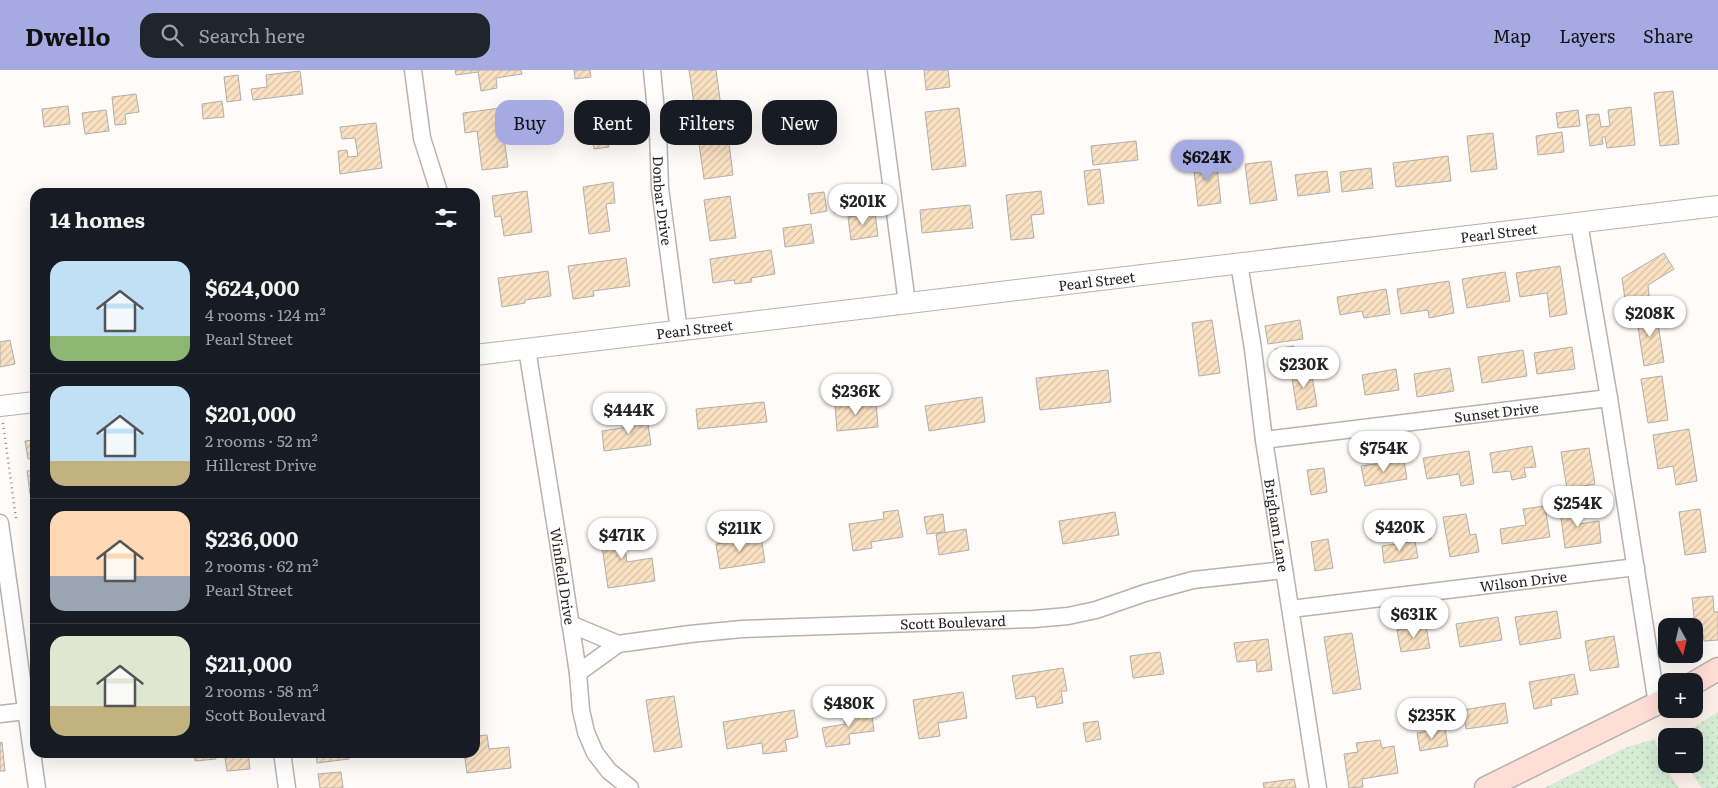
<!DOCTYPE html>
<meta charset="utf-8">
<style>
:root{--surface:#171b24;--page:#20242c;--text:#f1f3f6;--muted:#9ea1a6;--line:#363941;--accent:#a5abe2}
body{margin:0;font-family:Literata,serif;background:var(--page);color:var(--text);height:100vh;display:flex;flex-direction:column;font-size:19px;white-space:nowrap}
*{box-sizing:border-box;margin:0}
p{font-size:16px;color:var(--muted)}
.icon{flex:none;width:28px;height:28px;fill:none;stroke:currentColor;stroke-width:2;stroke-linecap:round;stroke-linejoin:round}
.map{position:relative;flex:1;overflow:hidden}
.sheet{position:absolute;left:30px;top:118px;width:450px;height:570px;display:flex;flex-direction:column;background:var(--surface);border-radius:15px;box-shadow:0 5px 20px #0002}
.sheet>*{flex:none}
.banner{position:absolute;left:495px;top:30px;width:475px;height:45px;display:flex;gap:10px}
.needle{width:32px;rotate:172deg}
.tools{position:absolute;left:1658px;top:548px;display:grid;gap:10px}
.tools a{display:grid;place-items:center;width:45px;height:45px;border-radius:10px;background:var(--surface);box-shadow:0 5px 20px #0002;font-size:25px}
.price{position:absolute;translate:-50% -42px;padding:0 11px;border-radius:18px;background:#fff;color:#222;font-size:16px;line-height:32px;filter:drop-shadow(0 1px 2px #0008)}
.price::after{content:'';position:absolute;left:50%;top:30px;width:15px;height:11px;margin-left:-8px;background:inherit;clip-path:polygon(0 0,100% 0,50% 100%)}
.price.on{background:var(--accent);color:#111}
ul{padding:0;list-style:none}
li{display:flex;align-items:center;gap:15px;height:125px;padding:0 20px}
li+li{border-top:1px solid var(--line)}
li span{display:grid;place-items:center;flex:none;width:140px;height:100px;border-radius:15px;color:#555}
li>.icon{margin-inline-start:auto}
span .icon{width:60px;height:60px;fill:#fffc;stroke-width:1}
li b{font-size:21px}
h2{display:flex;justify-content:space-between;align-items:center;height:60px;padding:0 20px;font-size:21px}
.chip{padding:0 18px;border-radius:15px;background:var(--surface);box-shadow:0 5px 20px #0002;font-size:18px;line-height:45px}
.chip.on{background:var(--accent);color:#111}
header{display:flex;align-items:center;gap:30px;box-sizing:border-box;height:70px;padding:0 25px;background:var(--accent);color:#111}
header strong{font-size:24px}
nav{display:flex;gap:28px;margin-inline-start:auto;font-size:18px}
.search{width:350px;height:45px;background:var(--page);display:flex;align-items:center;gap:12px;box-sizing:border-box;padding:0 18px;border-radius:15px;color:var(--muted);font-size:19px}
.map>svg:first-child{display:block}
.built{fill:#fdf0e9;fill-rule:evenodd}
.grass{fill:url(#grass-dots)}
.building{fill:url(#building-hatch);stroke:#b1aeaa}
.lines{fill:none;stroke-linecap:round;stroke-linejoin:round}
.minor-casing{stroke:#b7b2af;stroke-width:19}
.tertiary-casing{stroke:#b7b2af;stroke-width:22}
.secondary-casing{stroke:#b7b2af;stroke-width:25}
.path{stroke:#8c8987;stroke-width:2.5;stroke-dasharray:1 4;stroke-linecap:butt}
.minor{stroke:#fff;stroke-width:16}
.tertiary{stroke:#fff;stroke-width:20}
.secondary{stroke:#feded6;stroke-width:22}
.labels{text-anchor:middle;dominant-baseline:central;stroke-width:4;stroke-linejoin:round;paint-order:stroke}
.street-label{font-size:14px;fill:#252322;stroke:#fff}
</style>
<header>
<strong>Dwello</strong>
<div class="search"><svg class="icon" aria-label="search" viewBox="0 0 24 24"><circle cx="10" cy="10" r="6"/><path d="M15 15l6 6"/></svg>Search here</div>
<nav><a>Map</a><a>Layers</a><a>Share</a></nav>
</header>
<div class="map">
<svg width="1718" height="718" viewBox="0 0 1718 718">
<defs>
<pattern id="grass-dots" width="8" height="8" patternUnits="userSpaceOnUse" patternTransform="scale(1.25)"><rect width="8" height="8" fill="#d6ecd4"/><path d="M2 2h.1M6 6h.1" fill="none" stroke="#b8cab6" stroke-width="1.8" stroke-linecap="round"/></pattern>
<pattern id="building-hatch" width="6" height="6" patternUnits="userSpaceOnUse" patternTransform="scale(1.25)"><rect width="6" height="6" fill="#fae1c2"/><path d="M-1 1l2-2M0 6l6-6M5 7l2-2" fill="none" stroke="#d6c1a6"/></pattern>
</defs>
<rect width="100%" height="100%" fill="#fffbf8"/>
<path class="built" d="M 1718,607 L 1718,718 L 1505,718 L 1666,639 L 1694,639 L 1694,620 ZM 1666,666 L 1694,666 L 1694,694 L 1666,694 Z"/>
<g class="grass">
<polygon points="1718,642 1718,718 1702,718 1685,694 1694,694 1694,666 1674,666 1673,665 1696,656"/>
<path d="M 1655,669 C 1660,687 1668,703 1679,718 L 1544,718 L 1627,677 Z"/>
</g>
<g class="building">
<polygon points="455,0 521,0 522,4 496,8 497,18 481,21 478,2 456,5"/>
<polygon points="574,0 590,0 591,7 575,9"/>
<polygon points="689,0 716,0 721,37 695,41"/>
<polygon points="924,0 948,0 950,17 926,20"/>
<polygon points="300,1 303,24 253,30 251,19 267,17 266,5"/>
<polygon points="238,5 241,30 227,32 224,7"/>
<polygon points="1673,21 1679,74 1660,76 1654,23"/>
<polygon points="136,24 139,42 125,44 126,54 115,55 112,27"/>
<polygon points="222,31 224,47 203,49 202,34"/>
<polygon points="612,31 615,57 606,58 609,77 594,79 587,35"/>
<polygon points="68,36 70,54 44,57 42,39"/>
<polygon points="1631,37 1635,75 1607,78 1605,67 1602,67 1603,74 1590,76 1586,45 1599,44 1601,57 1610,56 1608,40"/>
<polygon points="500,38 508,97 482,100 477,61 465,63 463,43"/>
<polygon points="959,38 966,96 932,100 925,42"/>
<polygon points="106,40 109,61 85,64 82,43"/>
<polygon points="1578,40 1580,56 1558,58 1556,43"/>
<polygon points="726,49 733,105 704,109 696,53"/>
<polygon points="376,53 382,98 340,104 338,81 347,80 348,87 358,86 355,68 342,69 340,57"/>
<polygon points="1562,62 1564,82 1538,85 1536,66"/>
<polygon points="1493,63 1497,99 1471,102 1467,66"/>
<polygon points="1136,71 1138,90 1093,95 1091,76"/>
<polygon points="1448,86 1451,111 1396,117 1393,93"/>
<polygon points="1216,89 1221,133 1198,136 1193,92"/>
<polygon points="1271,91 1277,130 1250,134 1245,94"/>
<polygon points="1371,98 1373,118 1342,122 1340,102"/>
<polygon points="1100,99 1104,133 1088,135 1084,101"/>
<polygon points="1327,101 1330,122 1298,126 1295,105"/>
<polygon points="613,112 615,133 606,134 610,161 589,164 583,117"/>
<polygon points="527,121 532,162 504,166 501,146 495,147 492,126"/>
<polygon points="1041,121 1044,144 1031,145 1034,168 1011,170 1006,125"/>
<polygon points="824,122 827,141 811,144 808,124"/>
<polygon points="846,122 849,141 834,143 832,124"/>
<polygon points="730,126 736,168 710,171 704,130"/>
<polygon points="970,135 973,158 922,163 920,140"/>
<polygon points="875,143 878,166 851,170 848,147"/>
<polygon points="811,154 814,173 785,177 783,158"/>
<polygon points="771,180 775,204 751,208 752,212 735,214 734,210 713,213 710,189"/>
<polygon points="1664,183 1674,199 1648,215 1649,226 1625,229 1622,208"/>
<polygon points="626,188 630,216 593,221 594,226 573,229 568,196"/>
<polygon points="1560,196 1567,244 1550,247 1547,223 1520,227 1516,203"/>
<polygon points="548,201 551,226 525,230 525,233 502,237 498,208"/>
<polygon points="1505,202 1510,231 1467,238 1462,209"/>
<polygon points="1449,211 1454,243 1429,248 1428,240 1401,244 1397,219"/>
<polygon points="1386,219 1390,244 1364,248 1362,241 1340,245 1337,227"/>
<polygon points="1656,241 1664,292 1644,296 1636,244"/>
<polygon points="1212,250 1220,303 1199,306 1192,253"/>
<polygon points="1300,250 1303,269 1268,274 1265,256"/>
<polygon points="10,270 15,294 0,297 0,272"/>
<polygon points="1294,276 1296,290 1278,293 1275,279"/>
<polygon points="1572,277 1575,299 1537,304 1534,283"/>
<polygon points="1523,280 1527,306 1482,313 1478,287"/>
<polygon points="1450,298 1454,321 1417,327 1414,304"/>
<polygon points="1311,299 1317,336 1297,340 1291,302"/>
<polygon points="1396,299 1399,320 1365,325 1362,305"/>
<polygon points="1108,300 1111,332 1040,340 1036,308"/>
<polygon points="1662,306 1668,350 1648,353 1641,309"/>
<polygon points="982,327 985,352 929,361 925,336"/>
<polygon points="876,331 878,357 837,361 835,335"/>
<polygon points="764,332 767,352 698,359 696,339"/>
<polygon points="646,340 651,375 604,381 602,361 635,356 633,342"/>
<polygon points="1689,359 1697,411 1676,415 1673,396 1658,399 1653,365"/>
<polygon points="35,370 35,388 28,389 25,371"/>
<polygon points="1532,376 1536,397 1524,398 1526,407 1512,410 1510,401 1493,403 1490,383"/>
<polygon points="1589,378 1595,414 1567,419 1561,382"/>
<polygon points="1469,381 1474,414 1461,416 1459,404 1427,409 1423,388"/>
<polygon points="1404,390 1407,409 1365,416 1361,396"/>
<polygon points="1324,398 1327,422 1311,425 1307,400"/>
<polygon points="35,400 35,423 30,424 27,401"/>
<polygon points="1576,431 1579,454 1599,451 1601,473 1565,478 1559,433"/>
<polygon points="1545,436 1550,467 1502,474 1500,459 1526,455 1523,439"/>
<polygon points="1700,439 1706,482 1685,485 1679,442"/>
<polygon points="898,440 903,467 871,472 872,478 853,481 849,454 884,449 883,442"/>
<polygon points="1115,442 1119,465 1063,474 1059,451"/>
<polygon points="943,444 945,462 927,464 924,447"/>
<polygon points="1466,444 1470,465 1476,464 1479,482 1450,487 1443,447"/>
<polygon points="1428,448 1431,469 1415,471 1412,451"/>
<polygon points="621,452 627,492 652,488 655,511 608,518 599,455"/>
<polygon points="966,459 969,480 939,485 936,464"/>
<polygon points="761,467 765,492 720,499 716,474"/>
<polygon points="1328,469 1333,498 1315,501 1311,472"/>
<polygon points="1415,471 1418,488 1384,493 1382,476"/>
<polygon points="475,487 479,528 475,528"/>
<polygon points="1713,526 1714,542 1718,542 1718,570 1704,571 1703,564 1696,564 1692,528"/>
<polygon points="1557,541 1561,568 1520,575 1515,547"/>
<polygon points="1498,547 1502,570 1460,577 1456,554"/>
<polygon points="1426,556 1430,578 1401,582 1397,560"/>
<polygon points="1352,563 1361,619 1333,624 1324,567"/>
<polygon points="1614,566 1619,597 1590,601 1585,571"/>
<polygon points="1268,569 1272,600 1257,602 1256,590 1237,592 1234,573"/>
<polygon points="1160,582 1164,604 1133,608 1130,586"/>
<polygon points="1063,598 1067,621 1061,621 1063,633 1037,638 1035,626 1016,629 1012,606"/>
<polygon points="1574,604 1578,624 1551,629 1552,635 1534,639 1529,612"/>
<polygon points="963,622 967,648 938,653 940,666 919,669 913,630"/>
<polygon points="674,626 682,677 654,682 646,630"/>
<polygon points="1505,633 1508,653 1466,659 1463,640"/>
<polygon points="871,638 874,661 849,664 850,674 826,677 822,658 845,654 843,642"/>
<polygon points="794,640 798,667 785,670 787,681 763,684 762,673 727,679 723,652"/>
<polygon points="1098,651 1101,669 1086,672 1083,653"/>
<polygon points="1445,658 1448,676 1420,681 1417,663"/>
<polygon points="487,665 489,679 509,677 511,698 467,703 464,682 475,682 475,666"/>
<polygon points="1380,670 1382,678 1394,676 1398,703 1362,709 1363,717 1349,718 1344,684 1358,682 1356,673"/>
<polygon points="2,672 5,701 0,701 0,673"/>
<polygon points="194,682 215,682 216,689 195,691"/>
<polygon points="224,682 248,682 250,699 227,701"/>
<polygon points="316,682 348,682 349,689 317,693"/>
<polygon points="341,702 343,718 320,718 318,704"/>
<polygon points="1294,709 1296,718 1264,718 1263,713"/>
</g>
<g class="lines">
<defs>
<g id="minor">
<polyline points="413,0 422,68 439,122"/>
<path id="s1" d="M 652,0 L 658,62 L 660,118 L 679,261"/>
<polyline points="876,0 907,233"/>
<polyline points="1579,153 1609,328 1657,634"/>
<path id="s2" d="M 1239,193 L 1253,279 L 1264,370 L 1318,718"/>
<path id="s3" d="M 527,279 L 558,471 L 578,603 L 581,640 L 586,662 L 595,683 L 609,701 L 630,718"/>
<path id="s4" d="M 1264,370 L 1609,328"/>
<polyline points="0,453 37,718"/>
<path id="s5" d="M 1291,539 L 1636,497"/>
<polyline points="570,554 618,574 578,603"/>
<path id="s6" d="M 618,574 L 690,564 L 742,559 L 1034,549 L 1068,546 L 1096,540 L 1145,523 L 1193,510 L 1284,500"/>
<polyline points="0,644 35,640"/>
<polyline points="282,682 287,718"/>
</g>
<g id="tertiary">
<path id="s7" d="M 475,285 L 1718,136"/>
<polyline points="0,336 35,332"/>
</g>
<g id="secondary">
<polyline points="1694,613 1718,599"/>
<polyline points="1486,718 1666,629"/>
</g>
</defs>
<use href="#minor" class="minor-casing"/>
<use href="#tertiary" class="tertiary-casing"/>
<use href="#secondary" class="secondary-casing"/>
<polyline class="path" points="3,353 16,449"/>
<use href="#minor" class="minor"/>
<use href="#tertiary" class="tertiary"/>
<use href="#secondary" class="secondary"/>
</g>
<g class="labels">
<g class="street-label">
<text stroke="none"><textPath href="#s1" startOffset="131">Donbar Drive</textPath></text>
<text stroke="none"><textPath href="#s7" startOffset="1031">Pearl Street</textPath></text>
<text stroke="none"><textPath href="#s7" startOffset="626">Pearl Street</textPath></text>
<text stroke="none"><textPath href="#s7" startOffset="221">Pearl Street</textPath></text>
<text stroke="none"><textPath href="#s4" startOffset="234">Sunset Drive</textPath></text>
<text stroke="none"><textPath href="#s2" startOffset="265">Brigham Lane</textPath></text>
<text stroke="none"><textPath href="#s3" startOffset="230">Winfield Drive</textPath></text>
<text stroke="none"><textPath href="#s5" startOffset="234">Wilson Drive</textPath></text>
<text stroke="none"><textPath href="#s6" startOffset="336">Scott Boulevard</textPath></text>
</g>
</g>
</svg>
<div class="tools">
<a><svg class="needle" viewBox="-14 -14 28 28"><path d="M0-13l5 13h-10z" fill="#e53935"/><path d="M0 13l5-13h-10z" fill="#9ea1a6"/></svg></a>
<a>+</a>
<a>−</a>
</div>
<b class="price on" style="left:1207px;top:112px">$624K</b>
<b class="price" style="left:863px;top:156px">$201K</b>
<b class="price" style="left:1650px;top:268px">$208K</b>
<b class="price" style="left:1304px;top:319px">$230K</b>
<b class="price" style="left:856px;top:346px">$236K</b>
<b class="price" style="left:629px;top:365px">$444K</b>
<b class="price" style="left:1384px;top:403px">$754K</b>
<b class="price" style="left:1578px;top:458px">$254K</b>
<b class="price" style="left:1400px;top:482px">$420K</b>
<b class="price" style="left:740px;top:483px">$211K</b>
<b class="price" style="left:622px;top:490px">$471K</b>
<b class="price" style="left:1414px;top:569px">$631K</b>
<b class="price" style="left:849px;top:658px">$480K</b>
<b class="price" style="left:1432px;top:670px">$235K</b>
<div class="banner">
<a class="chip on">Buy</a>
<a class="chip">Rent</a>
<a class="chip">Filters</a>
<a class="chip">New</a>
</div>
<section class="sheet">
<h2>14 homes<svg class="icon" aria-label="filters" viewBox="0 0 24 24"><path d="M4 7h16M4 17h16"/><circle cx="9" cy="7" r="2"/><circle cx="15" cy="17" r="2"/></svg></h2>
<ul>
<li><span style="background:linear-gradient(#bfe0f5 75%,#8fb573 0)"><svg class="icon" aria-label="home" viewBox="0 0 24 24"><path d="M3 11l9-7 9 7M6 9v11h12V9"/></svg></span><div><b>$624,000</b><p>4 rooms · 124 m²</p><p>Pearl Street</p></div></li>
<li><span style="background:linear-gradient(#bfe0f5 75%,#c2b280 0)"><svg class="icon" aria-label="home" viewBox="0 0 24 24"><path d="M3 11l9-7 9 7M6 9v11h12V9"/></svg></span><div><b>$201,000</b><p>2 rooms · 52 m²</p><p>Hillcrest Drive</p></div></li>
<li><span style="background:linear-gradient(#ffd9b3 65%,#9aa5b1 0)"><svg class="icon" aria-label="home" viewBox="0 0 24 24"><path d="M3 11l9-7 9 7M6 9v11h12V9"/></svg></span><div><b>$236,000</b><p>2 rooms · 62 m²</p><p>Pearl Street</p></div></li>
<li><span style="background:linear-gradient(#dfe7d0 70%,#c2b280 0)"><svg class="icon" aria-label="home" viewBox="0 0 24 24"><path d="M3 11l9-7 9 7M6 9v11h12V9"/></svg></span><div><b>$211,000</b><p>2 rooms · 58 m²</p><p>Scott Boulevard</p></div></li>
</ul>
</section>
</div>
